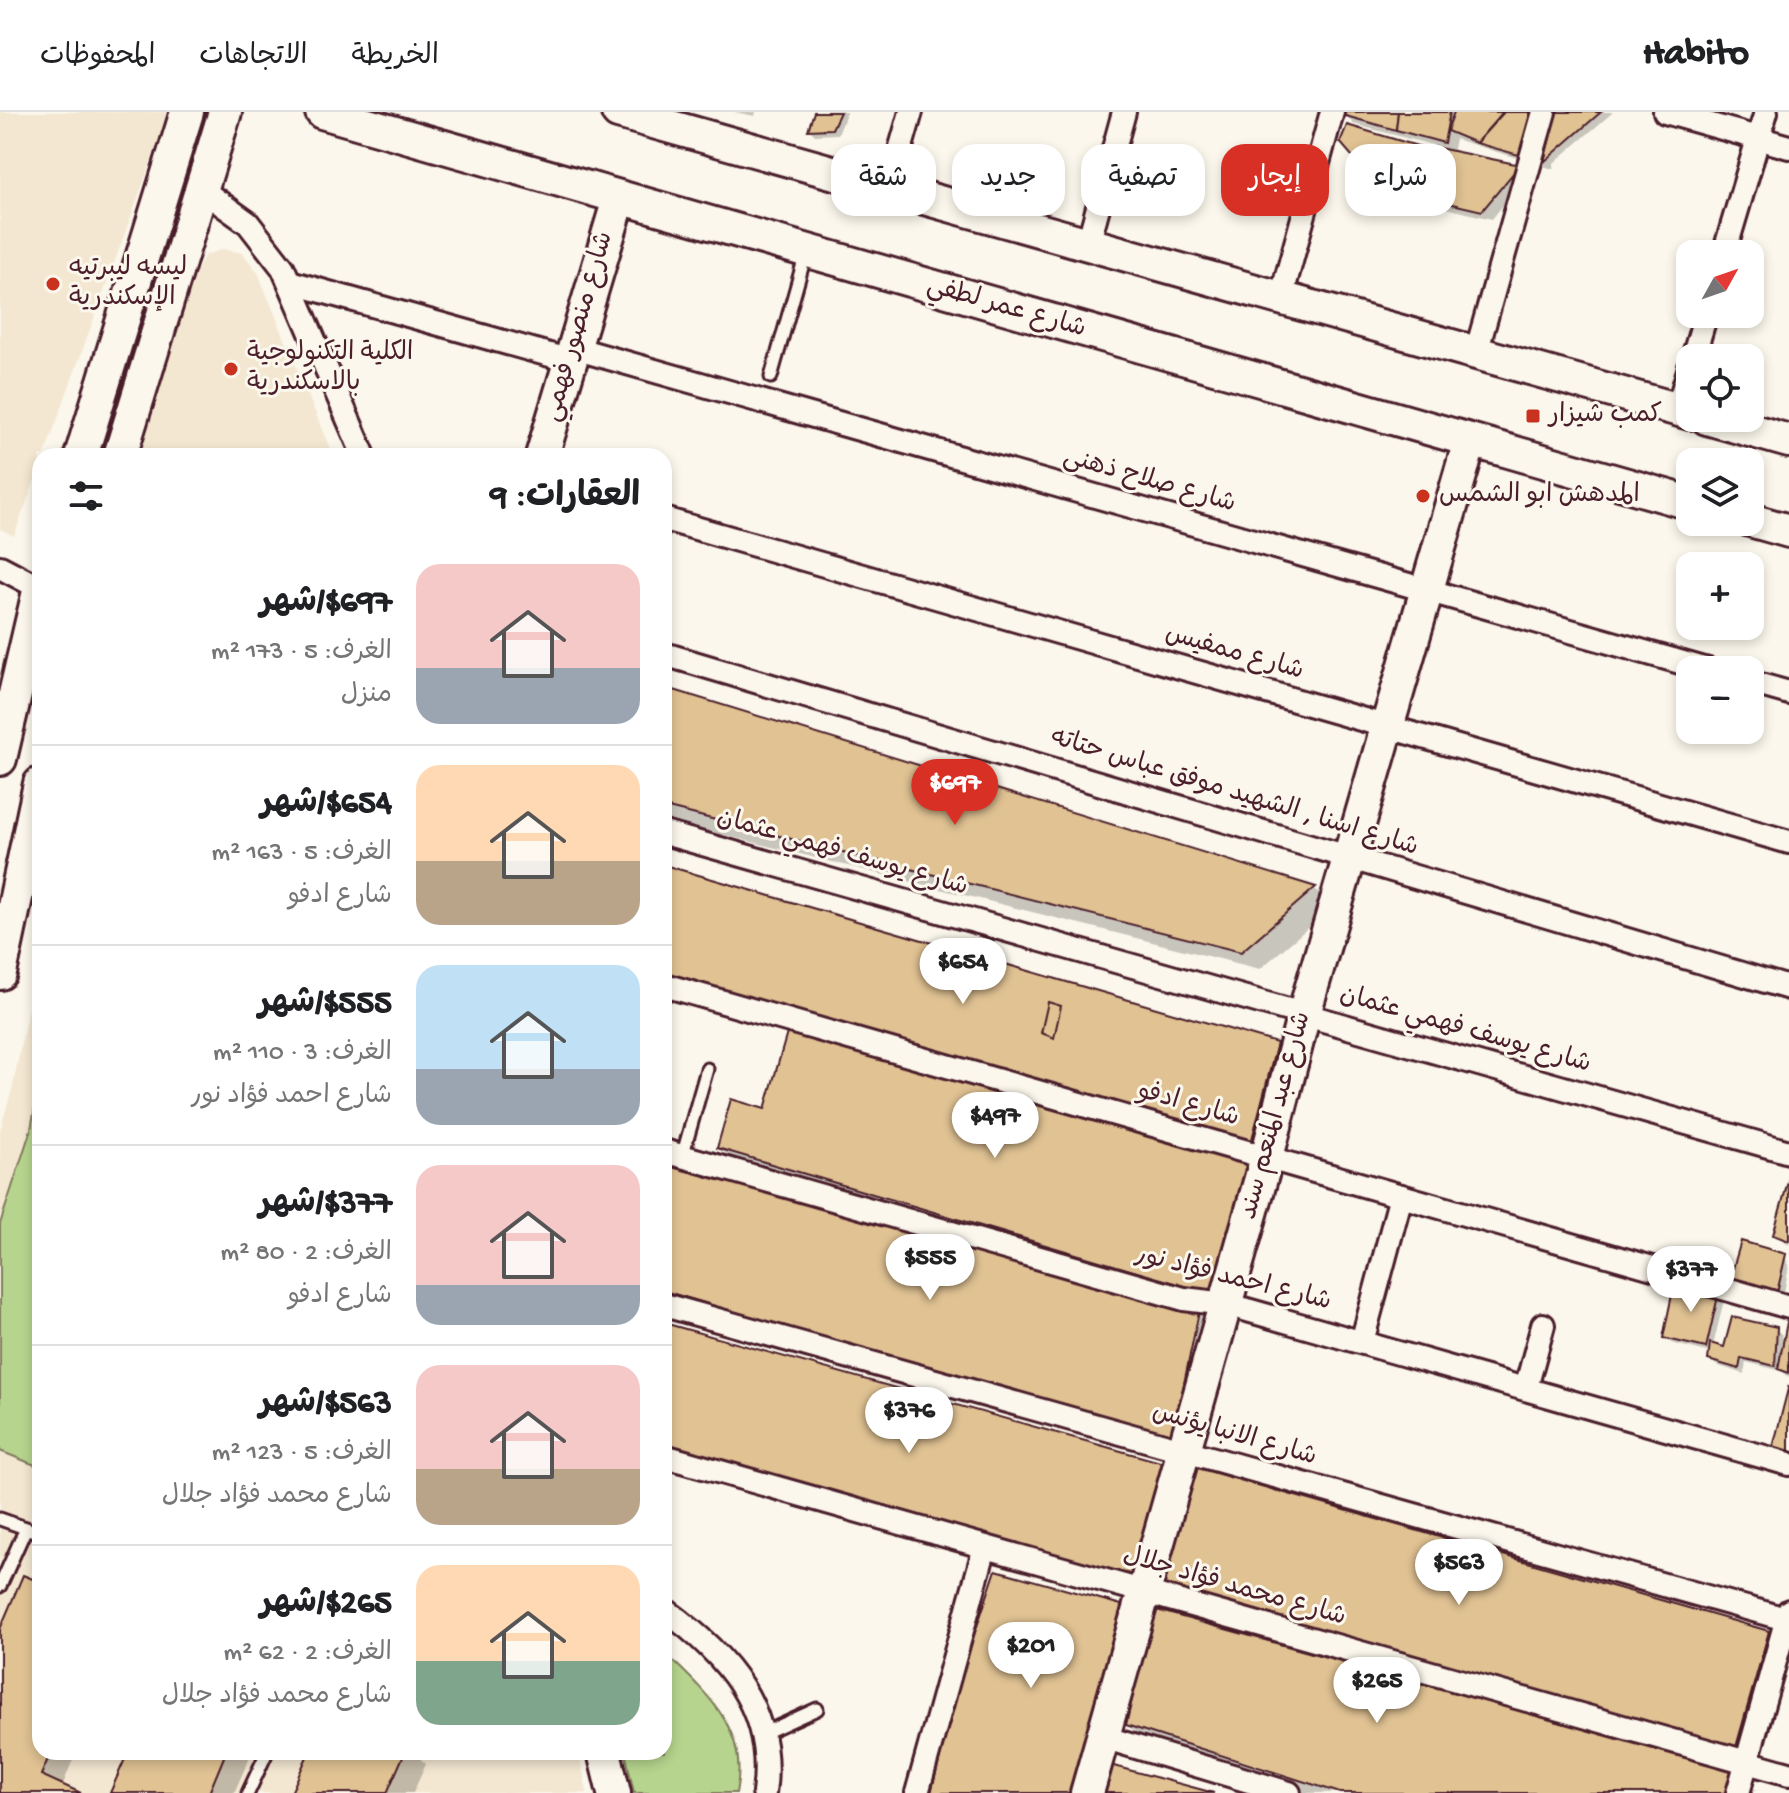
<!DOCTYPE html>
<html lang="ar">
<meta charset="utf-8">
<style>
:root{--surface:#fff;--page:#f2f2f2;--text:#202124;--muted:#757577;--line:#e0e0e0;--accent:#d93025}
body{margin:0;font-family:"Gochi Hand","Playpen Sans Arabic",sans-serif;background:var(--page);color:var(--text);direction:rtl;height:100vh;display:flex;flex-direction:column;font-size:30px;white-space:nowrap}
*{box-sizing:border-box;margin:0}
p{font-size:26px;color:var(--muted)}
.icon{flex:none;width:44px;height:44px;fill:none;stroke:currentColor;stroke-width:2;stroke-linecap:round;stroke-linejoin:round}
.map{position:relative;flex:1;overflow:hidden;direction:ltr}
.details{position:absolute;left:32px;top:336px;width:640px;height:1312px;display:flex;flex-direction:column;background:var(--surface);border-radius:24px;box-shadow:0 4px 12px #0003;direction:rtl}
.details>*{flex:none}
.top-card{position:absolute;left:696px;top:32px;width:760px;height:72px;direction:rtl;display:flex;gap:16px}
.needle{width:52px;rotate:50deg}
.tools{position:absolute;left:1676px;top:128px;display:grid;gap:16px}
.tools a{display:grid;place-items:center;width:88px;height:88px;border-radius:16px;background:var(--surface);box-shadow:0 4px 12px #0003;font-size:40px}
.price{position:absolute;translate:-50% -68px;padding:0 18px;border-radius:28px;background:#fff;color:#222;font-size:26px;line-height:52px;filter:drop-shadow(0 2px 4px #0008)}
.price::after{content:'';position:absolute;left:50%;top:48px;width:24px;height:18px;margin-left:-12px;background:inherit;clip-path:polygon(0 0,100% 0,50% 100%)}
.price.selected{background:var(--accent);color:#fff}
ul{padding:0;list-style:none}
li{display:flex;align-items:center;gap:24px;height:200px;padding:0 32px}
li+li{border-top:2px solid var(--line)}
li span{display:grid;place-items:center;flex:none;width:224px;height:160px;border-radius:24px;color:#555}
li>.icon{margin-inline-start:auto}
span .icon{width:96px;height:96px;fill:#fffc;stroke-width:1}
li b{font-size:34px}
h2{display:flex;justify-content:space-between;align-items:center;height:96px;padding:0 32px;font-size:34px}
.chip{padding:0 28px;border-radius:24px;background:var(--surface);box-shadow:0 4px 12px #0003;font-size:28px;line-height:72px}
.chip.selected{background:var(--accent);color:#fff}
header{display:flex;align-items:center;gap:48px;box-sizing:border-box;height:112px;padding:0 40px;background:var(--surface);border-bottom:2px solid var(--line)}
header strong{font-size:38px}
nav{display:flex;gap:44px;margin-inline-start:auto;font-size:28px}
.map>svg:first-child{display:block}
.built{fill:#f3e7d1}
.green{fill:#b6d48d;stroke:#807a5c;stroke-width:2}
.shadow{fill:#0003}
.building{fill:#e0c293;stroke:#4a1f2b;stroke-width:2}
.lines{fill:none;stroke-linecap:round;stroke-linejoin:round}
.lane-casing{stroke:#4a1f2b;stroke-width:17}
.street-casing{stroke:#4a1f2b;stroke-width:28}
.secondary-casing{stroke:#4a1f2b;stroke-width:38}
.lane{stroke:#fbf7ec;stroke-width:11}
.street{stroke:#fbf7ec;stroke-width:22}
.secondary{stroke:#fbf7ec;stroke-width:32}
.poi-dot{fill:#c8321e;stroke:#fbf7ec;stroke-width:3}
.labels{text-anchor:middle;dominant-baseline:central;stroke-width:6;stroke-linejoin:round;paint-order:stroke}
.poi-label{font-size:26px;fill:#4a1f2b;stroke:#fbf7ec;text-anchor:start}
.street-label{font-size:26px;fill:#4a1f2b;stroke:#fbf7ec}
</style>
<header>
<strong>Habito</strong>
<nav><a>الخريطة</a><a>الاتجاهات</a><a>المحفوظات</a></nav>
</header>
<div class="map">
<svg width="1789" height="1681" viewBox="0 0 1789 1681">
<rect width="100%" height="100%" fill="#fbf7ec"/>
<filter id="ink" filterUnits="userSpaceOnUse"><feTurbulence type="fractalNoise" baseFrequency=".0125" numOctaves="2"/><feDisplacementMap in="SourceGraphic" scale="16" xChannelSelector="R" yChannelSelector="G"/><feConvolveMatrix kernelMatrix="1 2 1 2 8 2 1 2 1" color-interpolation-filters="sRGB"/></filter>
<g filter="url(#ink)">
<g class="built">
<polygon points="0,0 169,0 44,344 40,344 40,354 14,424 0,417"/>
<polygon points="223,137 243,141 258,161 333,344 138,344 191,171 204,144"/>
<polygon points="40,835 40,1640 579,1640 587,1681 0,1681 0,1018 13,974"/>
</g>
<g class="green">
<polygon points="40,968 40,1355 0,1339 0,1112 31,1017"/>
<path d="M 664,1540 C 706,1581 750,1617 736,1681 L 634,1681 L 625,1640 L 664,1640 Z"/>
</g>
<g class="shadow">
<polygon points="734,0 756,0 755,4"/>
<polygon points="816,0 847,0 838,22 815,23 810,18"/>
<polygon points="1345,0 1612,0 1612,1 1554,51 1553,57 1455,27 1452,41 1519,55 1527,63 1492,107 1433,93 1425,81 1392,86 1382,76 1423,38 1433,48 1436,34 1353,12"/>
<polygon points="664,577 1315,777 1333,794 1260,857 664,708"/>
<polygon points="664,755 1276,933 1294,951 1269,1048"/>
<polygon points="791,916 1233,1200 737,1053 719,1035 766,999"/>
<polygon points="664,1055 1199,1197 1217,1215 1189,1346 664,1190"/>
<polygon points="1789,1073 1789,1133 1775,1123"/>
<polygon points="1785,1144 1789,1155 1782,1190 1734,1182"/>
<polygon points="1718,1182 1724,1188 1713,1234 1726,1238 1776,1217 1782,1223 1784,1240 1789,1213 1789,1265 1782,1259 1746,1250 1744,1262 1716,1253 1710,1248 1711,1241 1671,1231 1665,1225"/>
<polygon points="664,1213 1768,1521 1786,1539 1754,1652"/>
<polygon points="40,1472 40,1640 76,1640 62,1675 76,1681 0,1681 0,1522"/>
<polygon points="1131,1498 1738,1661 1756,1679 1304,1681 1146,1631 1128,1613 1142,1551 1139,1550 932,1681"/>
<polygon points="130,1640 252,1640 234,1681 113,1681"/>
<polygon points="311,1640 413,1640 426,1652 413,1681 293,1681"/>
</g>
<g class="building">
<polygon points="814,0 840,0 832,17 808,18"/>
<polygon points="1343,0 1398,0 1396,18 1342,3"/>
<polygon points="1398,0 1450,0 1444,31 1396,18"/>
<polygon points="1454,0 1503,0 1476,31 1447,19"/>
<polygon points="1504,0 1556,0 1544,50 1476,31"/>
<polygon points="1556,0 1601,0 1544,50"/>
<polygon points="1347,13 1424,36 1415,73 1381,78 1340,30"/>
<polygon points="1434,35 1520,53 1482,99 1422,85"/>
<polygon points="664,575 1316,775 1241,840 664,695"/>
<polygon points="664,753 1277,931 1251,1031 664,863"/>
<polygon points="1048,890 1061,894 1054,926 1041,921"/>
<polygon points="789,914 1254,1051 1215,1183 717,1036 731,987 765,997"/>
<polygon points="664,1053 1200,1195 1172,1329 664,1179"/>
<polygon points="1789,1066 1789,1129 1773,1123"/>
<polygon points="1741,1129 1786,1142 1776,1185 1727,1177"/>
<polygon points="1675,1168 1719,1180 1706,1236 1663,1226"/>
<polygon points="1732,1205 1777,1215 1775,1254 1741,1246 1739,1257 1708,1248 1710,1231 1724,1235"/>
<polygon points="1787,1210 1789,1210 1789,1261 1778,1257"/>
<polygon points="664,1211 1171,1353 1140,1471 664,1339"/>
<polygon points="1789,1273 1789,1348 1771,1343"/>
<polygon points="1187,1353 1769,1519 1736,1635 1155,1476"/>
<polygon points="996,1458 1132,1496 1076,1681 931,1681 963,1556"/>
<polygon points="23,1463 40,1470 40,1640 51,1640 41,1663 81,1681 0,1681 0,1517"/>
<polygon points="1153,1497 1739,1659 1732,1681 1340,1681 1126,1613"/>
<polygon points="128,1640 226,1640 209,1681 110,1681"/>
<polygon points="309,1640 405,1640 387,1681 291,1681"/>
<polygon points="1110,1653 1214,1681 1102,1681"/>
</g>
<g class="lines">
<defs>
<g id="lane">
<polyline points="771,265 806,141"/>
<polyline points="682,1045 707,957"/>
<polyline points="0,1407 40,1421"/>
<polyline points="0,1474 26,1416"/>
<polyline points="762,1622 817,1597"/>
<polyline points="248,1681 267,1640"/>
</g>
<g id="street">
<polyline points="1665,0 1789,35"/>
<polyline points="889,77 911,0"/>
<polyline points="202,78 248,111 283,156 364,344"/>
<polyline points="1088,132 1124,0"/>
<polyline points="1724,142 1766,0"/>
<polyline points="290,170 571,249"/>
<polyline points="1281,186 1332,0"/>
<polyline points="574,236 1708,558"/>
<polyline points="1476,241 1544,0"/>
<polyline points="1693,246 1706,202"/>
<polyline points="1677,298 1690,255"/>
<polyline points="664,407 1789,730"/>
<polyline points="0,455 40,476"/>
<polyline points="664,542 1789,876"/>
<polyline points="1750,570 1789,581"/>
<polyline points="664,721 1789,1040"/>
<polyline points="664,873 1789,1195"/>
<polyline points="664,1039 1184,1187 1226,1192 1789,1352"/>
<polyline points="664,1193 1789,1508"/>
<polyline points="1362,1230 1401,1084"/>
<polyline points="1526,1276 1543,1213"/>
<polyline points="664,1344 1789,1662"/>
<path d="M 664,1497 C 726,1542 776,1597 764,1681"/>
<polyline points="1103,1625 1289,1681"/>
<polyline points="917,1681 985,1435"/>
<polyline points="1738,1681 1789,1499"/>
</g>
<g id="secondary">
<polyline points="322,0 1690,391"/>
<polyline points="618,0 1690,301"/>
<polyline points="1707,306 1789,329"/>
<polyline points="81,344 187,0"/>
<polyline points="120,344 225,0"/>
<polyline points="542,344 619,87"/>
<polyline points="1750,408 1789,419"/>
<polyline points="0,647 40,475"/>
<polyline points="0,861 40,672"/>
<polyline points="604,1640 614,1681"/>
<polyline points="1087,1681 1267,1045 1304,902 1470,329"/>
</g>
</defs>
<use href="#lane" class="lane-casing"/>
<use href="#street" class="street-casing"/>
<use href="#secondary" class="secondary-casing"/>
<use href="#lane" class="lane"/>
<use href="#street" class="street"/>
<use href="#secondary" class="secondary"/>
</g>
</g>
<g class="poi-dot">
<circle cx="53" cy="172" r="8"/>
<circle cx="231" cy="257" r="8"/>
<rect x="1525" y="296" width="16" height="16" rx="4"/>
<circle cx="1423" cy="384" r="8"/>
</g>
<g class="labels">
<g class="poi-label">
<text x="69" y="157">ليسه ليبرتيه<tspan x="69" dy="30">الإسكندرية</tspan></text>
<text x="247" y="242">الكلية التكنولوجية<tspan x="247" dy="30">بالاسكندرية</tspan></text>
<text x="1549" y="304">كمب شيزار</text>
<text x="1439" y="384">المدهش ابو الشمس</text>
</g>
<g class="street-label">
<text transform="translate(1006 197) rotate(16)">شارع عمر لطفي</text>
<text transform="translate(580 215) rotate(-74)">شارع منصور فهمي</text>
<text transform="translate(1149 370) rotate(16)">شارع صلاح ذهنى</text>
<text transform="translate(1234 542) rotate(16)">شارع ممفيس</text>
<text transform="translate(1234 682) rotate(17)">شارع اسنا , الشهيد موفق عباس حتاته</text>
<text transform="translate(842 742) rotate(16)">شارع يوسف فهمي عثمان</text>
<text transform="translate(1465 919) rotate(16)">شارع يوسف فهمي عثمان</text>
<text transform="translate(1188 994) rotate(16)">شارع ادفو</text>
<text transform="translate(1277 1004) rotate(-75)">شارع عبد المنعم سند</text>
<text transform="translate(1233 1168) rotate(14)">شارع احمد فؤاد نور</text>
<text transform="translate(1234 1324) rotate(16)">شارع الانبا يؤنس</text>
<text transform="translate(1234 1476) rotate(16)">شارع محمد فؤاد جلال</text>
</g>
</g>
</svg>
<div class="tools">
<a><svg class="needle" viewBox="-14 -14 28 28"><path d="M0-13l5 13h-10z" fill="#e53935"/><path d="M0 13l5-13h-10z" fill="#757577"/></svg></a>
<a><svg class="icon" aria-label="locate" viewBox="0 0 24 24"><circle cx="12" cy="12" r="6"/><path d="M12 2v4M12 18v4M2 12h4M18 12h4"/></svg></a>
<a><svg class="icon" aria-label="layers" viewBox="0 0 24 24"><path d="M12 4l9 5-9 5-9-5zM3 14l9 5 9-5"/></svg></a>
<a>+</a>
<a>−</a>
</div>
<b class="price selected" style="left:955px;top:715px">$697</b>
<b class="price" style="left:963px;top:894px">$654</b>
<b class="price" style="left:995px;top:1048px">$497</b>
<b class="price" style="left:930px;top:1190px">$555</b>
<b class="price" style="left:1691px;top:1202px">$377</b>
<b class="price" style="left:909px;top:1343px">$376</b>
<b class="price" style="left:1459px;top:1495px">$563</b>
<b class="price" style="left:1031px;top:1578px">$201</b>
<b class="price" style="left:1377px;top:1613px">$265</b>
<div class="top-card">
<a class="chip">شراء</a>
<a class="chip selected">إيجار</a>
<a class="chip">تصفية</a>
<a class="chip">جديد</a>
<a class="chip">شقة</a>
</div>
<section class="details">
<h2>العقارات: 9<svg class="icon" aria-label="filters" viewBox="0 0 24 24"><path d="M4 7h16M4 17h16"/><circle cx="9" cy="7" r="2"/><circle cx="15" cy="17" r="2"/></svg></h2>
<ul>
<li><span style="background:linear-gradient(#f6c9c9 65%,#9aa5b1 0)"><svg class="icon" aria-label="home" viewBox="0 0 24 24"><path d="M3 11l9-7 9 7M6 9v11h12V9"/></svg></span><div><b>$697/شهر</b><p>الغرف: 5 · 173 m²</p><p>منزل</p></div></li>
<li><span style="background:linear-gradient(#ffd9b3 60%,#b9a48a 0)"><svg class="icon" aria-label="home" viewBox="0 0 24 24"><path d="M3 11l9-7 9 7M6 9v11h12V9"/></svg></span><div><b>$654/شهر</b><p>الغرف: 5 · 163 m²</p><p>شارع ادفو</p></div></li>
<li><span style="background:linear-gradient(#bfe0f5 65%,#9aa5b1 0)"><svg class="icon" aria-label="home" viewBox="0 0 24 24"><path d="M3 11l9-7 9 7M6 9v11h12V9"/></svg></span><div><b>$555/شهر</b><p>الغرف: 3 · 110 m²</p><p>شارع احمد فؤاد نور</p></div></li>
<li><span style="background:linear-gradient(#f6c9c9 75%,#9aa5b1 0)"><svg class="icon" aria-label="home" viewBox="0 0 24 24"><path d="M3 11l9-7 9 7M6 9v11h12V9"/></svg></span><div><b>$377/شهر</b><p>الغرف: 2 · 80 m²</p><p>شارع ادفو</p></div></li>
<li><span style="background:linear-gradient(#f6c9c9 65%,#b9a48a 0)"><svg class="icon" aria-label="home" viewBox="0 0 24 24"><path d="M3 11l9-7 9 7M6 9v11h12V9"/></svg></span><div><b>$563/شهر</b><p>الغرف: 5 · 123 m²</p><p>شارع محمد فؤاد جلال</p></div></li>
<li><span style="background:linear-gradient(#ffd9b3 60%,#7fa58c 0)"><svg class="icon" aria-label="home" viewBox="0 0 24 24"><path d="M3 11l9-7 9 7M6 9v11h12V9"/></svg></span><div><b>$265/شهر</b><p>الغرف: 2 · 62 m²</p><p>شارع محمد فؤاد جلال</p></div></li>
</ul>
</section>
</div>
